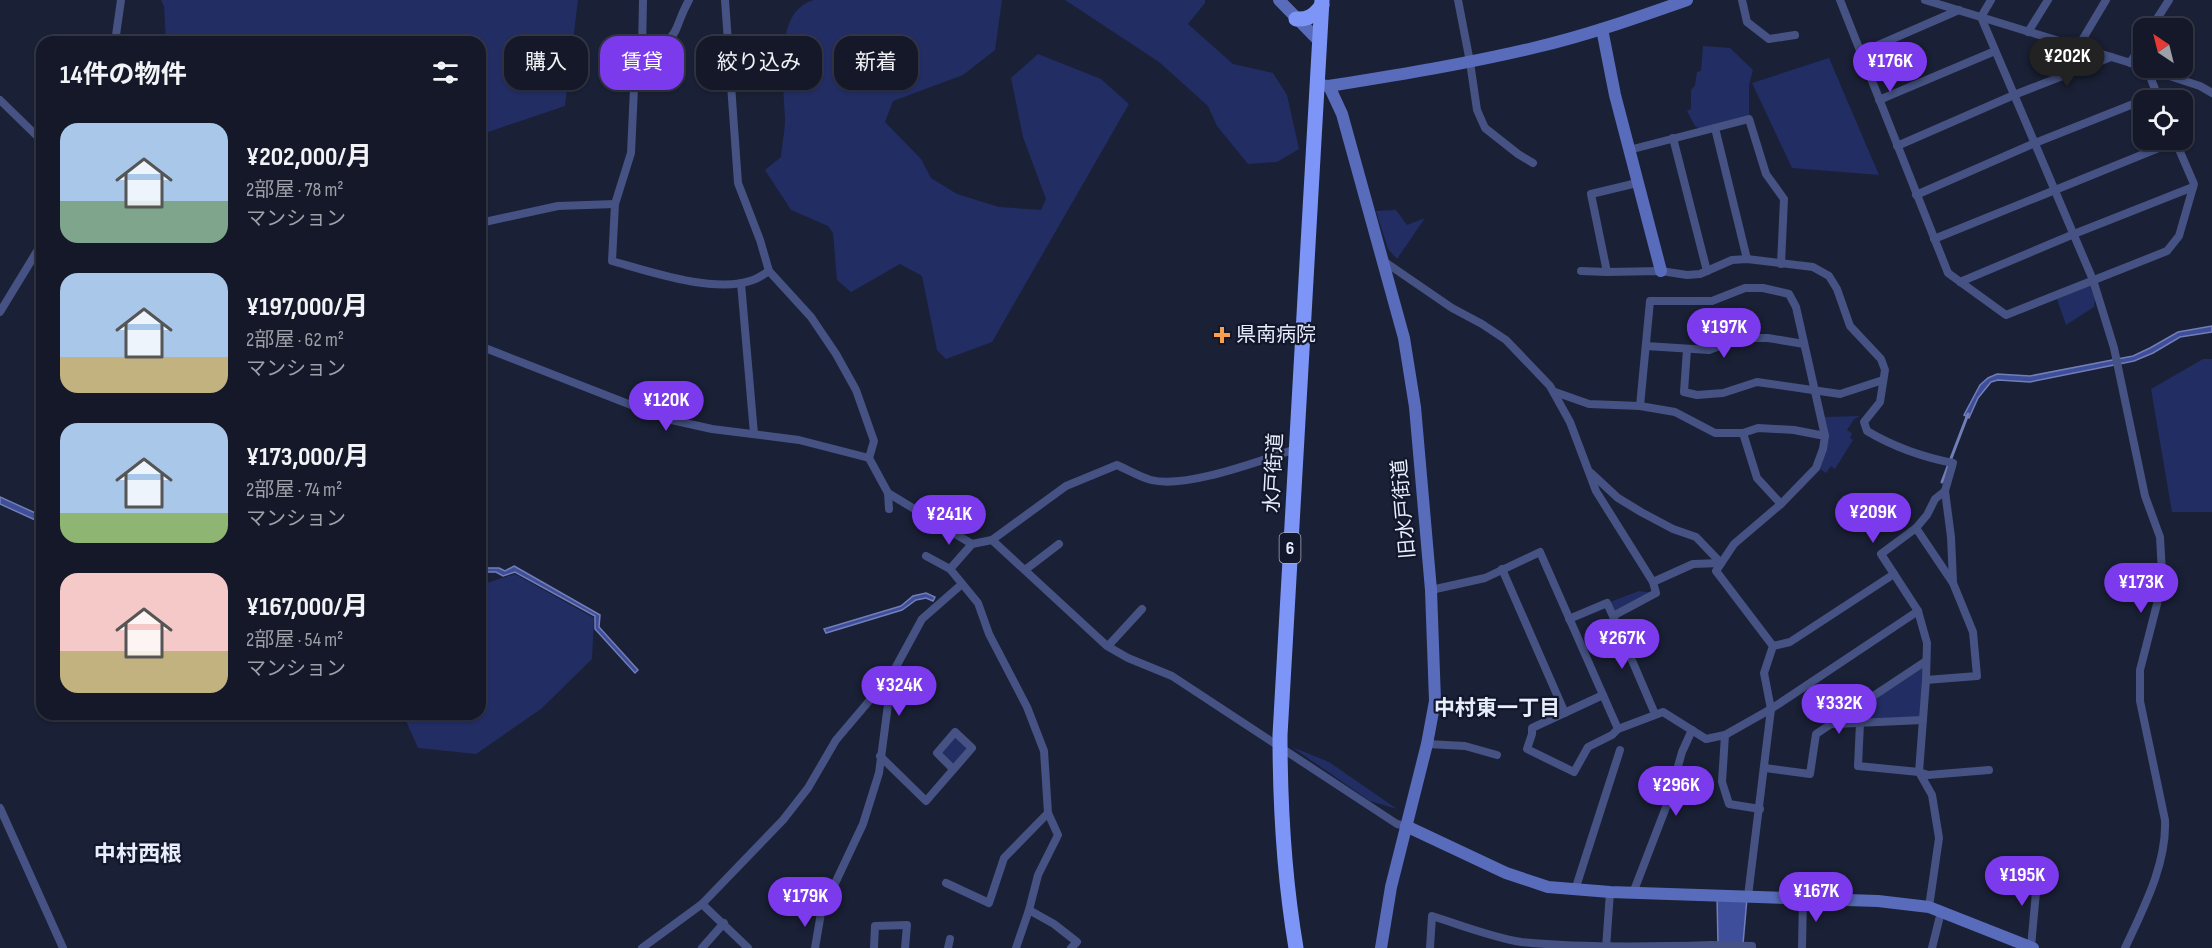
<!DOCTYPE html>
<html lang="ja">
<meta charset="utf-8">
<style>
:root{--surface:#141828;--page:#1d2130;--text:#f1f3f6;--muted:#9da0a8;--line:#333745;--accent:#7c3aed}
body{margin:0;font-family:"Sofia Sans Condensed","Noto Sans JP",sans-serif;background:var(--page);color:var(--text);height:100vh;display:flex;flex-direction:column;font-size:22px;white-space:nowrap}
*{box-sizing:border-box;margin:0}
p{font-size:20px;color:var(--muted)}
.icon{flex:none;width:33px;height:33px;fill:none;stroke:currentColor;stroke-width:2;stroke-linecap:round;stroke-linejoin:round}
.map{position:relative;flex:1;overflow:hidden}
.panel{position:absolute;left:36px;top:36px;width:450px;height:684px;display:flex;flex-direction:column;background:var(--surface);border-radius:18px;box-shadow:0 2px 4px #0004,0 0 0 2px var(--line)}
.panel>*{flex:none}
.guide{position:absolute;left:504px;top:36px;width:570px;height:54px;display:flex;gap:12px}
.needle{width:39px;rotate:325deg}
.tools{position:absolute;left:2133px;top:18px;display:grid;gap:12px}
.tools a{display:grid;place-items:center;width:60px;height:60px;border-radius:12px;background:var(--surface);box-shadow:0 2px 4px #0004,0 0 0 2px var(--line);font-size:30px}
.price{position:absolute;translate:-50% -51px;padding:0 14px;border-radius:21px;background:var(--accent);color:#fff;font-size:20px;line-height:39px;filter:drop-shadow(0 2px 3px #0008)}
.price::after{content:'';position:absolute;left:50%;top:36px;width:18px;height:14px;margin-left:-9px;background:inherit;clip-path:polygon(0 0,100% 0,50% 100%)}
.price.selected{background:#222;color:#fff}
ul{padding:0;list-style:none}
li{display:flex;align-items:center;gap:18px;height:150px;padding:0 24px}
li span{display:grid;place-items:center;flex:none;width:168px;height:120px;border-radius:18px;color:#555}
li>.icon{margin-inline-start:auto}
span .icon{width:72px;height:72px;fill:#fffc;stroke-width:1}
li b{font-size:26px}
h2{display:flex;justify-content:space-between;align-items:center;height:72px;padding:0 24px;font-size:26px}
.tag{padding:0 21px;border-radius:18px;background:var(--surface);box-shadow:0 2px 4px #0004,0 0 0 2px var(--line);font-size:21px;line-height:54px}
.tag.selected{background:var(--accent);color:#fff}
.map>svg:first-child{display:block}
.green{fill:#222d64}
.water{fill:#3e4e9a;stroke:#717eb7;stroke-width:1.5}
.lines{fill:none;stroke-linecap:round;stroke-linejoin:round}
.stream{stroke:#717eb7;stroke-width:3}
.street{stroke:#455283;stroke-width:8}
.secondary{stroke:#586cbb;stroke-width:12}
.highway{stroke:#7c95f7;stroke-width:15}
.poi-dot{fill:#f9a04c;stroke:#12172b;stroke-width:2}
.labels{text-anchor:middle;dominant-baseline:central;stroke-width:4.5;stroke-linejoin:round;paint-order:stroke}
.shield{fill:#12172b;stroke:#a8adbd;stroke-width:1.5}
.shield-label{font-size:18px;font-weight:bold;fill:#e8edfc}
.poi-label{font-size:20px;fill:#e8edfc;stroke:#12172b;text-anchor:start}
.street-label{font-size:20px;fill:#e8edfc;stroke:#12172b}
.neighbourhood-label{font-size:21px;font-weight:bold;fill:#e8edfc;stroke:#12172b}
.quarter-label{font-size:22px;font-weight:bold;fill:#e8edfc;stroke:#12172b}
</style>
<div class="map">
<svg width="2212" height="948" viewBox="0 0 2212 948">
<rect width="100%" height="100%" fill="#1a2035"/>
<g class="green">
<polygon points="161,0 578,0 565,106 485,133 480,142 480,42 166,42 164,6"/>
<path d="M 814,0 L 1002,0 L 995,50 L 963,75 L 893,101 L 885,122 L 921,159 L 931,178 L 957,194 L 999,207 L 1041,210 L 1046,199 L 1023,137 L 1011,78 L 1038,54 L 1101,79 L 1129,104 L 992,342 L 946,359 L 937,350 L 922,276 L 900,264 L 851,292 L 837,280 L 833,233 L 828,226 L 791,210 L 765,170 L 781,157 C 782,144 785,131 785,119 C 784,86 772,10 814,0 Z"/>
<polygon points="1065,0 1205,0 1205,3 1188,24 1233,64 1273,73 1287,95 1299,149 1277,162 1248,164 1217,126 1208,106 1159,62"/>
<polygon points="1703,46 1730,48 1753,70 1749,85 1749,116 1701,129 1695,126 1687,111 1691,109 1691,90 1695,85 1697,72 1701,71"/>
<polygon points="1829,58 1879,175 1792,168 1752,83"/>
<polygon points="1396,210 1407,225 1425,218 1397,259 1388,249 1376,211"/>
<polygon points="2091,283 2095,298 2094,307 2066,325 2057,299"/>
<polygon points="2203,359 2212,359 2212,512 2172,512 2151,389"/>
<polygon points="1860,416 1854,419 1847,430 1852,433 1850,438 1853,440 1835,469 1831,466 1826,473 1820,469 1823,417"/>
<polygon points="515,574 594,618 592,659 541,709 476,754 418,748 403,714 480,714 480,585"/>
<polygon points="1639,591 1653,593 1614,613 1610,602"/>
<polygon points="1924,664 1921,717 1837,722"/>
<polygon points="955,735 969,747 953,767 940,752"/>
<polygon points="1292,747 1329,762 1397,809 1370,801"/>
</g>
<g class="water">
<polygon points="2212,326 2212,332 2180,337 2153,353 2134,361 2030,382 1998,380 1991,382 1978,398 1969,418 1964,415 1980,385 1988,378 1997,374 2030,376 2133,356 2150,348 2178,332"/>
<polygon points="0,497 42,516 42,523 0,504"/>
<polygon points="514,566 600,615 599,627 638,670 635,673 595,629 595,616 515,572 503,576 496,572 480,572 480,568 499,568 505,571"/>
<polygon points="926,593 935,597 933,601 926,598 916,600 902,610 826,633 824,629 901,606 913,596"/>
<polygon points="1717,896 1747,898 1743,944 1718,944"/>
</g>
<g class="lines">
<polyline class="stream" points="1942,482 1968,414"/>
<g class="street">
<path d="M 643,0 L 642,50 L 634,88 L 631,153 L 615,204 L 612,261 C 651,272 715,294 753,280 C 759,278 764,274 769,271"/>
<polyline points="725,0 738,183 760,240 769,271 811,317 836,354 856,390 874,441 869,458 888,493 889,509"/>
<polyline points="1458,0 1470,62 1477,110 1485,128 1518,154 1533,163"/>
<polyline points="1742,0 1747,22 1769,39 1795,35"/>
<polyline points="1840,0 1948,273 2006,315 2167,251 2179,236 2194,184 2175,140"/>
<polyline points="1925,0 2144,67"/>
<path d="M 1991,0 L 1981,17 L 2093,280 L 2114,348 L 2145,496 L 2160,537 L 2162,573 L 2157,604 L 2140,670 L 2140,701 L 2165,820 C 2167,864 2143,909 2125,948"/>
<polyline points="2151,28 2169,0"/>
<polyline points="2028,32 2048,0"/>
<polyline points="115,42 121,0"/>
<polyline points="2078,47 2106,0"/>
<path d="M 642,50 C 684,38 671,32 689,0"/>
<polyline points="1860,53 1959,10"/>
<polyline points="2130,63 2144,41"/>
<polyline points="2145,68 2200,86 2212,93"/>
<polyline points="2147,68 2159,100"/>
<polyline points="0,100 42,141"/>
<polyline points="1879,100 1995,51"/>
<polyline points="1715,128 1747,259"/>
<polyline points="1673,138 1707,271"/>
<polyline points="1897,146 2014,95 2111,57"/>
<polyline points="1629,150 1749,119 1766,174 1784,199 1781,264"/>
<path d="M 1637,183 L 1591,194 L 1607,272 L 1661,271 L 1687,275 L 1700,274 L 1732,260 L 1747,259 L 1813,267 L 1829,276 L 1837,289 L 1850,326 L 1881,359 L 1885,370 L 1880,402 L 1864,422 L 1867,431 C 1894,447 1922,457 1953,463 L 1945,491 L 1935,499 L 1927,515 L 1916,528 L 1881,554 L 1894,574"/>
<polyline points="1916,195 2035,143 2156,95"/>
<polyline points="480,223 558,206 615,204"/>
<polyline points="1934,239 2176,141"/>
<polyline points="1382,260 1452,308 1482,324 1506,340 1550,386 1570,422 1596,491 1653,582"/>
<polyline points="1581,271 1607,272"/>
<polyline points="1960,282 2074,234 2193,187"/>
<polyline points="741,283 754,434"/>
<polyline points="0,312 42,243"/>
<polyline points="480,346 667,419 712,429 799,440 869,458"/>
<polyline points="1646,346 1709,350 1730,342 1749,338 1768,338 1804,344"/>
<polyline points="1687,349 1684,392 1697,395 1723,393 1757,382 1840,394 1883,380"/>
<polyline points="1555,392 1589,404 1640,406"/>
<polyline points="1743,433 1757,478 1781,504"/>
<polyline points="1591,473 1618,498 1641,512 1673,529 1696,537 1721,563"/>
<polyline points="1945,491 1951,537 1953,582"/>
<polyline points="888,493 972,544 992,540 1107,646 1128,658 1172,676 1365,803 1397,824 1406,826"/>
<polyline points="1916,528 1953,583 1973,632 1977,676 1926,680"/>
<path d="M 992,540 L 1066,486 L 1117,465 C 1128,470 1140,477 1151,480 C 1187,489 1261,460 1296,449"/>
<polyline points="926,556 950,569 978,603 989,634 1027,707 1044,751 1048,813 1058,835 1038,875 1029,910 1016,948"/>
<polyline points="950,569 972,544"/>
<polyline points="1502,569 1565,713"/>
<polyline points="1025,570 1059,544"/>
<polyline points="1431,590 1485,578 1540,552 1618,729"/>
<polyline points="1613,616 1655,714"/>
<polyline points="1569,619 1607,603 1613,616 1656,593 1653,582 1693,564 1721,563"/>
<polyline points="1108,646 1142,609"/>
<polyline points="1773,646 1790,642 1894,574 1918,611 1927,643 1926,680 1919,772 1932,795 1939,838 1929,907"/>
<polyline points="1603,695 1532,728 1532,734 1527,749 1574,772 1588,747 1612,735 1618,729 1663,712 1706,739 1725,735 1771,709 1918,611"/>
<polyline points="1860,723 1858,766 1919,772 1928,775 1989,770"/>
<polyline points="1834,724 1923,720"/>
<polyline points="1725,735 1722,782 1729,804 1760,809"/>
<polyline points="1427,744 1465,746 1497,755"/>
<polyline points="880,756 926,801 972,748 955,732 937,753 953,769"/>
<polyline points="1765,768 1810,774 1816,734 1926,661"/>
<polyline points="0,808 63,948"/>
<polyline points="946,883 989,903 1004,858 1048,813"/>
<polyline points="1575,890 1620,750"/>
<polyline points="1633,893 1668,802 1682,752 1692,730"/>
<polyline points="1748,896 1771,709 1764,673 1773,646 1716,571 1734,544 1781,504 1816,468 1823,449 1825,436 1796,307 1789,294 1763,288 1745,288 1712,301 1650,301 1640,406 1675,412 1715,433 1743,433 1758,428 1794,430 1825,436"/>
<polyline points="702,904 748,948"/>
<polyline points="1029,910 1054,924 1077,942 1071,948"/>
<polyline points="1711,945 1752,946 1752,948"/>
<polyline points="2031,947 2038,870"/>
<polyline points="642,948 702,904 783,820 808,788 836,740 892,674 922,619 962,584"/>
<polyline points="702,948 724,923"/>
<polyline points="815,948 821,913 863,824 879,773 892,674"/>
<polyline points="874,948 875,926 907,925 905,948"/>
<polyline points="948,948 950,939"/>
<path d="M 1430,948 L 1432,916 C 1461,925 1491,937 1521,942 C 1581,948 1651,947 1711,945 L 1711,948"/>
<polyline points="1606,948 1610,892"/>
<polyline points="1802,948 1803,897"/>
<polyline points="1932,948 1941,912"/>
</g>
<g class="secondary">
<polyline points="1279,0 1320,42"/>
<polyline points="1602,29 1615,95 1661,271"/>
<polyline points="1317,85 1329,86 1342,114 1404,338 1415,407 1431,590 1435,701 1427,744 1391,887 1381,948"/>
<path d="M 1329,86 C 1397,75 1466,64 1533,48 C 1585,36 1636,18 1687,0"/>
<polyline points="1406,826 1506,873 1548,887 1610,892 1878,901 1929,907 2033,948"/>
</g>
<g class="highway">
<path d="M 1296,19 C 1308,20 1315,15 1322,5"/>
<path d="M 1296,948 C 1284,877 1280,806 1280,735 L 1322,0"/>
</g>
</g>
<path class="poi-dot" d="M1219 326h6v6h6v6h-6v6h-6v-6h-6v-6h6z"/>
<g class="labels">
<rect class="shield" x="1279.5" y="533" width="21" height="30" rx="4.5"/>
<g class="shield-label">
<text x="1290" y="548">6</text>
</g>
<g class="poi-label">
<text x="1236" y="335">県南病院</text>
</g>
<g class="street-label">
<text transform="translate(1274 473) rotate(-87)">水戸街道</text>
<text transform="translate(1404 509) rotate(-95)">旧水戸街道</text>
</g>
<g class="neighbourhood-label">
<text x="1497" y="708">中村東一丁目</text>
</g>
<g class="quarter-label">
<text x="138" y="854">中村西根</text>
</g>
</g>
</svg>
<div class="tools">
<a><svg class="needle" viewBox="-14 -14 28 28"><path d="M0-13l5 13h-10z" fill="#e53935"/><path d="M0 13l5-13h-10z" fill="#9da0a8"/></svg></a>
<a><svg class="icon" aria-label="locate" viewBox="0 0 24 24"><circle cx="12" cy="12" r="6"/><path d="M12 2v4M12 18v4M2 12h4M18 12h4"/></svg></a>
</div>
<b class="price selected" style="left:2067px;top:88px">¥202K</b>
<b class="price" style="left:1890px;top:93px">¥176K</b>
<b class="price" style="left:1724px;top:359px">¥197K</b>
<b class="price" style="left:666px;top:432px">¥120K</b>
<b class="price" style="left:1873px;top:544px">¥209K</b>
<b class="price" style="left:949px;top:546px">¥241K</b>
<b class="price" style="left:2141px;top:614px">¥173K</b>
<b class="price" style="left:1622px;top:670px">¥267K</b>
<b class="price" style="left:899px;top:717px">¥324K</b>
<b class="price" style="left:1839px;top:735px">¥332K</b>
<b class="price" style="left:1676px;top:817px">¥296K</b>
<b class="price" style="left:2022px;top:907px">¥195K</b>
<b class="price" style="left:1816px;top:923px">¥167K</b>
<b class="price" style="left:805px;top:928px">¥179K</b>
<div class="guide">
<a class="tag">購入</a>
<a class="tag selected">賃貸</a>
<a class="tag">絞り込み</a>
<a class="tag">新着</a>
</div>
<section class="panel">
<h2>14件の物件<svg class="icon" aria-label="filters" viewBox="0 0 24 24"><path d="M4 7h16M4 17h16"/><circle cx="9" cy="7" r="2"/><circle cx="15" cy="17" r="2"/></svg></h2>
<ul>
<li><span style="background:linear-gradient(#a9c7e8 65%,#7fa58c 0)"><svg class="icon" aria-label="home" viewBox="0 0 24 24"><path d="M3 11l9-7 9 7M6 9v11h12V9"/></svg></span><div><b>¥202,000/月</b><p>2部屋 · 78 m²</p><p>マンション</p></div></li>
<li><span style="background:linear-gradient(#a9c7e8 70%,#c2b280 0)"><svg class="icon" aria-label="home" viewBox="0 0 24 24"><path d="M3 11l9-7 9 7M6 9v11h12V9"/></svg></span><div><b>¥197,000/月</b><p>2部屋 · 62 m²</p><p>マンション</p></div></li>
<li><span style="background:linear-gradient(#a9c7e8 75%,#8fb573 0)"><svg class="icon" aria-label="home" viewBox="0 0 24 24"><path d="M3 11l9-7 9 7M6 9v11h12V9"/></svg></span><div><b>¥173,000/月</b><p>2部屋 · 74 m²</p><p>マンション</p></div></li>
<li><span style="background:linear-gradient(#f6c9c9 65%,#c2b280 0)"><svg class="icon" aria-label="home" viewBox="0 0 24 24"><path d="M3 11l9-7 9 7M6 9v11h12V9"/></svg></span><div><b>¥167,000/月</b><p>2部屋 · 54 m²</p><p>マンション</p></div></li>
</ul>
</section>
</div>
